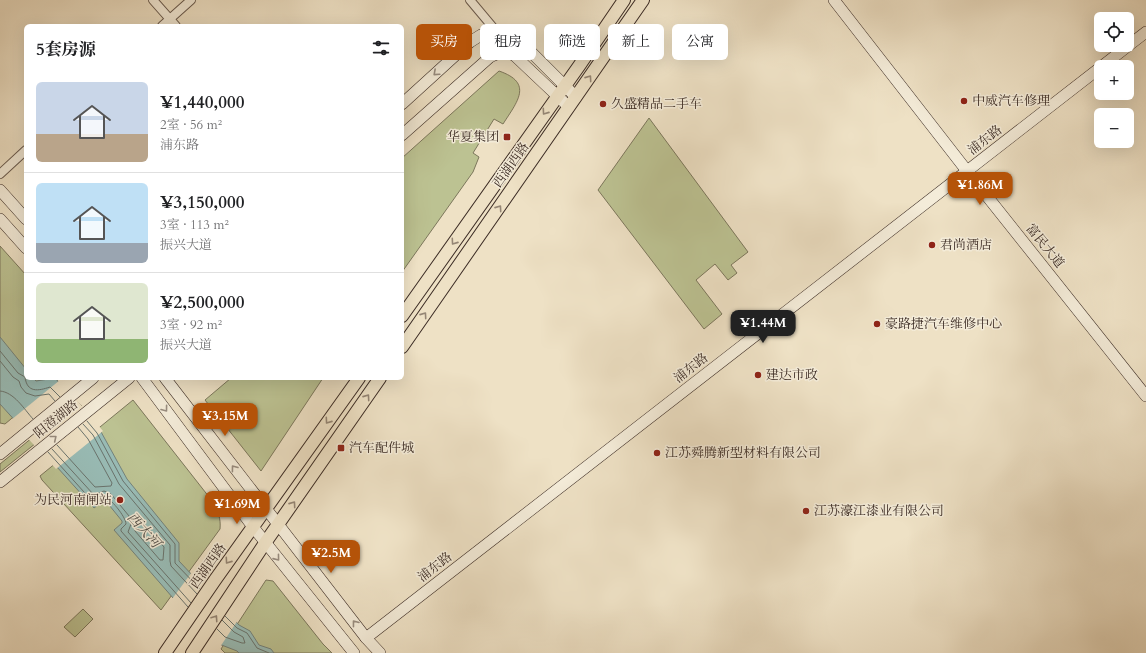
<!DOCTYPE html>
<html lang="zh">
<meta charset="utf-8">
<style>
:root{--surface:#fff;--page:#f6f6f6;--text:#202124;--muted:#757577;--line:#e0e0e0;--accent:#b45309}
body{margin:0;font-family:Cardo,"Noto Serif SC",serif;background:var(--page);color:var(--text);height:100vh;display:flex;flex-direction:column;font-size:15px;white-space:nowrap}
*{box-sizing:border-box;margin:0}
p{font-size:13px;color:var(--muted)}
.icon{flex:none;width:22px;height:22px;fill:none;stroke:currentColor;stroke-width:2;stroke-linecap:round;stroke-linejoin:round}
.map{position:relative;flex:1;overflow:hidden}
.sheet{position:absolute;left:24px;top:24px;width:380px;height:356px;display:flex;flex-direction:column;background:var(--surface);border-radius:6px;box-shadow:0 4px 16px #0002}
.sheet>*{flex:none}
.top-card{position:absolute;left:416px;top:24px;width:380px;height:36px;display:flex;gap:8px}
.controls{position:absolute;left:1094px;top:12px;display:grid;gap:8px}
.controls a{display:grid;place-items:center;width:40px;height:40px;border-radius:6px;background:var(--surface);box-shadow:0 4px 16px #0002;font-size:20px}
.price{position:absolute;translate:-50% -34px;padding:0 9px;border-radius:8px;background:var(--accent);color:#fff;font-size:13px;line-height:26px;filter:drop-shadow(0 1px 2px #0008)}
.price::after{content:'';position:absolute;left:50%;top:24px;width:12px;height:9px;margin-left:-6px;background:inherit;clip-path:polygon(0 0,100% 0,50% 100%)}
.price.on{background:#222;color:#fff}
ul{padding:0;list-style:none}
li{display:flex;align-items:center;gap:12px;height:100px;padding:0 12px}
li+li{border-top:1px solid var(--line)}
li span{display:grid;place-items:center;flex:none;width:112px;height:80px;border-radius:6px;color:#555}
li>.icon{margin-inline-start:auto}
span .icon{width:48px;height:48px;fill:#fffc;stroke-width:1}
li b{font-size:17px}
h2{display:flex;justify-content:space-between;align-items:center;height:48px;padding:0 12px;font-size:17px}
.tag{padding:0 14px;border-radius:6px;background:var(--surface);box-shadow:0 4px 16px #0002;font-size:14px;line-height:36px}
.tag.on{background:var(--accent);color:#fff}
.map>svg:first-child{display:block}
.green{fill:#bcc292;stroke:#7c775c}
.water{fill:#99bdb7;stroke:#74837d}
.pier{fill:#eee1c5}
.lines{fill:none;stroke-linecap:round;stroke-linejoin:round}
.shore{stroke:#6a746e;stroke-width:1}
.street-casing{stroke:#68594d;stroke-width:10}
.secondary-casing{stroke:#3c2c25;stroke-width:12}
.primary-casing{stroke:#3c2c25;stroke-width:14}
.street{stroke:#f4ecd9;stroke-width:8}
.secondary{stroke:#f4ecd9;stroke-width:11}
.primary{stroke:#eee1c5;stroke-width:12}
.oneway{stroke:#988c7f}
.oneway2{stroke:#958675}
.poi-dot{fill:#8f2418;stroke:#f4ecd9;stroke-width:1.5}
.labels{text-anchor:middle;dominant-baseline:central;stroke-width:3;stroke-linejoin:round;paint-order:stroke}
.poi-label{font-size:13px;fill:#3c2c25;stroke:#f4ecd9;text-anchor:start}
.street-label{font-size:13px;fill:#3c2c25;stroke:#f4ecd9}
.water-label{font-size:14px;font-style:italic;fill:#53504a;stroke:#f4ecd9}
</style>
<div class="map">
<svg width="1146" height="653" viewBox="0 0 1146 653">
<rect width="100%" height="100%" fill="#eee1c5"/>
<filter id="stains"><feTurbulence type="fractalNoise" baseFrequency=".005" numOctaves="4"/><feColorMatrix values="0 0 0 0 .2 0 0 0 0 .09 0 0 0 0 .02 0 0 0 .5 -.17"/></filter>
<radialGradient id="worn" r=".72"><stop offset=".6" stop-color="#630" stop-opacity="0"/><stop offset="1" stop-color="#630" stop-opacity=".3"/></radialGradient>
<g class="green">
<path d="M 499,71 C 534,83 517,102 503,124 L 494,119 L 473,153 L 479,157 L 473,172 L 402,272 L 402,158 Z"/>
<polygon points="649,118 748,252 731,265 737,273 728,280 715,264 696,280 722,314 704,329 598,190"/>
<polygon points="0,246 26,275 26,378 60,378 5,424 0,423"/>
<polygon points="231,378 323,378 261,471 205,400"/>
<path d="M 133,400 L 213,502 C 218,512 221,518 220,529 L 161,610 L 42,480 L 40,476 Z"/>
<polygon points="77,401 82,406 0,472 0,464"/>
<polygon points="266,580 273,581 323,644 332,653 225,653 221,649"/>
<polygon points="83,609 93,619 75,637 64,627"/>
</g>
<polygon class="water" points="0,337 26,369 26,378 33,378 36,381 55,378 100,430 127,479 179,543 179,561 239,625 250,631 259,645 271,649 274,653 239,653 237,651 219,644 173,598 114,530 122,523 122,521 105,500 94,508 0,404"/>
<g class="pier">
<polygon points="60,380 103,431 56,469 11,420"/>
<polygon points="192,572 238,620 220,647 172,599"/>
</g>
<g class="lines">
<g class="shore">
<path d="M 0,351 L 18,373 L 25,377 C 27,393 38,391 50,387 L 60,397"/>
<polyline points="0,361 13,377 19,381 21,387 26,393 35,396 49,394 55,401"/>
<path d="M 0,391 C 14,392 24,409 33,419"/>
<polyline points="87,421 97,433 123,481 175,544 175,563 200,589"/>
<polyline points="83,424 93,435 119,484 170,545 170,561 171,566 197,594"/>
<polyline points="57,445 95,487 111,486 112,483 88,439 78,427"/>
<polyline points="52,449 94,495 104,491 111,494 129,516 131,524 128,532 191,603"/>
<path d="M 48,452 L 93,502 L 96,502 L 103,496 C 110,497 126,517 126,524 L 121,529 L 121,531 L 188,607"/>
<polygon points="138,519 140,519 164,547 163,560 160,560 135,531"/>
<polyline points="225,616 237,628 247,633 257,648 269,653"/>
<polyline points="217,629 225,637 242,643 245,643 243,637 234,632 222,620"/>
</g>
<defs>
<g id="street">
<polyline points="153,0 176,26"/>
<polyline points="470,0 516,55"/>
<polyline points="162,26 191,0"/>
<polyline points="0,174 26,150"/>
</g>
<g id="secondary">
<polyline points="834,0 967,171 1146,396"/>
<polyline points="402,104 470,42 481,35 490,33 505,34 511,36 528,49 576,97"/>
<path d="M 402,135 L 490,57 C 500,52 506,50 515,56 L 569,107"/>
<polyline points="0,190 26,219"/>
<polyline points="0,219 26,248"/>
<polyline points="142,378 253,527 354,653"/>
<polyline points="165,378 366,638 380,653"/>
<polyline points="0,454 93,378"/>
<polyline points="0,482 129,378"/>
<polyline points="366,638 1146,32"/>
</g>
<g id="primary">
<polyline points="402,316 579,66 624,0"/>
<polyline points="402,347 643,0"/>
<polyline points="165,653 215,580 359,378"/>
<polyline points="192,653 265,543 380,378"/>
</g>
</defs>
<use href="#street" class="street-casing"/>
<use href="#secondary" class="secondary-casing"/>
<use href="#primary" class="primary-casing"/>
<use href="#street" class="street"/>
<use href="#secondary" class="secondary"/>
<use href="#primary" class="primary"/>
</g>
<defs><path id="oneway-chevron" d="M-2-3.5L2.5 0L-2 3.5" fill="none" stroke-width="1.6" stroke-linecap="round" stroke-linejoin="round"/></defs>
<g class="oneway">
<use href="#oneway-chevron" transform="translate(436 73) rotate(138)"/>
<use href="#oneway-chevron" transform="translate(165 409) rotate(53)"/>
<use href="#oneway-chevron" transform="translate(54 438) rotate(-39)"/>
<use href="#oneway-chevron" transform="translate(234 468) rotate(-127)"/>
<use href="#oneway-chevron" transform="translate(277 558) rotate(51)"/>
<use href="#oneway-chevron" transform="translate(355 623) rotate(-128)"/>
</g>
<g class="oneway2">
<use href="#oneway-chevron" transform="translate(589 78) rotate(-55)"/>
<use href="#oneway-chevron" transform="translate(545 112) rotate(125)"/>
<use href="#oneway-chevron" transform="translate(499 208) rotate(-55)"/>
<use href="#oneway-chevron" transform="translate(454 242) rotate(125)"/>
<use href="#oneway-chevron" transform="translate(424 315) rotate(-55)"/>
<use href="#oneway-chevron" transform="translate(367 397) rotate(-55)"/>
<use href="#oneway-chevron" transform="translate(328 421) rotate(125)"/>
<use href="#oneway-chevron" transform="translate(293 504) rotate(-55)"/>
<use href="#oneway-chevron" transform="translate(228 561) rotate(125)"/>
<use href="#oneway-chevron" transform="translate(215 618) rotate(-56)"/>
</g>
<g class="poi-dot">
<circle cx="964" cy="101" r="4"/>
<circle cx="603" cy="104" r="4"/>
<rect x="503" y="133" width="8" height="8" rx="2"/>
<circle cx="932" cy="245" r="4"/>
<circle cx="877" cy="324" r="4"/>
<circle cx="758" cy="375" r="4"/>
<rect x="337" y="444" width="8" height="8" rx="2"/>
<circle cx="657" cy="453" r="4"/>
<circle cx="120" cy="500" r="4"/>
<circle cx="806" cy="511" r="4"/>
</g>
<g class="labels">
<g class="poi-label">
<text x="972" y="101">中威汽车修理</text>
<text x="611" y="104">久盛精品二手车</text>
<text x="499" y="137" text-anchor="end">华夏集团</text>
<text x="940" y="245">君尚酒店</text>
<text x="885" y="324">豪路捷汽车维修中心</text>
<text x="766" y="375">建达市政</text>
<text x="349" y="448">汽车配件城</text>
<text x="665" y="453">江苏舜腾新型材料有限公司</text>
<text x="112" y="500" text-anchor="end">为民河南闸站</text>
<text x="814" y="511">江苏濠江漆业有限公司</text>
</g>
<g class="street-label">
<text transform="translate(985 140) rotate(-38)">浦东路</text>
<text transform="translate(511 165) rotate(-55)">西湖西路</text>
<text transform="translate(1045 246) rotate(51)">富民大道</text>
<text transform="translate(691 368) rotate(-38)">浦东路</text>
<text transform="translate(56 419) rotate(-39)">阳澄湖路</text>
<text transform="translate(208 566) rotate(-55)">西湖西路</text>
<text transform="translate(435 567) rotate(-38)">浦东路</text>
</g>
<g class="water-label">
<text transform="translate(144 530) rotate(48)">西大河</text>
</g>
</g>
<rect width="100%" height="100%" filter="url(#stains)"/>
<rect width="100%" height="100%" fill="url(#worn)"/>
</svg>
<div class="controls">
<a><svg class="icon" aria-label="locate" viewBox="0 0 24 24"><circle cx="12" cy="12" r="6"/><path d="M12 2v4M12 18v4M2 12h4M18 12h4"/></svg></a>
<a>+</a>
<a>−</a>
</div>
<b class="price" style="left:980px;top:206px">¥1.86M</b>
<b class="price on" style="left:763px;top:344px">¥1.44M</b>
<b class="price" style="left:225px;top:437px">¥3.15M</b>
<b class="price" style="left:237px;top:525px">¥1.69M</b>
<b class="price" style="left:331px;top:574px">¥2.5M</b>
<div class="top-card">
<a class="tag on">买房</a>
<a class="tag">租房</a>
<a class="tag">筛选</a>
<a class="tag">新上</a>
<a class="tag">公寓</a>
</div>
<section class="sheet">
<h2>5套房源<svg class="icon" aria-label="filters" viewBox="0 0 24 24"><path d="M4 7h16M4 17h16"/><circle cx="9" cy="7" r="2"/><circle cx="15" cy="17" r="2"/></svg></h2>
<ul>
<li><span style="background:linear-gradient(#c9d6e8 65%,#b9a48a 0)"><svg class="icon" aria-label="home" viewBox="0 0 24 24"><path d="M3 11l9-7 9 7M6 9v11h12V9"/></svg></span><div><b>¥1,440,000</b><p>2室 · 56 m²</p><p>浦东路</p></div></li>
<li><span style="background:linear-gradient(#bfe0f5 75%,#9aa5b1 0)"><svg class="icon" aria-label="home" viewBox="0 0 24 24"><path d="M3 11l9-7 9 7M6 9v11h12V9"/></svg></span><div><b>¥3,150,000</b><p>3室 · 113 m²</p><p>振兴大道</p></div></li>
<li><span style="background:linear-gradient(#dfe7d0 70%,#8fb573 0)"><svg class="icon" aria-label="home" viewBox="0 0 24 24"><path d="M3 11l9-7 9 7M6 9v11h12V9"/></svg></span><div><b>¥2,500,000</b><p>3室 · 92 m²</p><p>振兴大道</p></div></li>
</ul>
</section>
</div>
